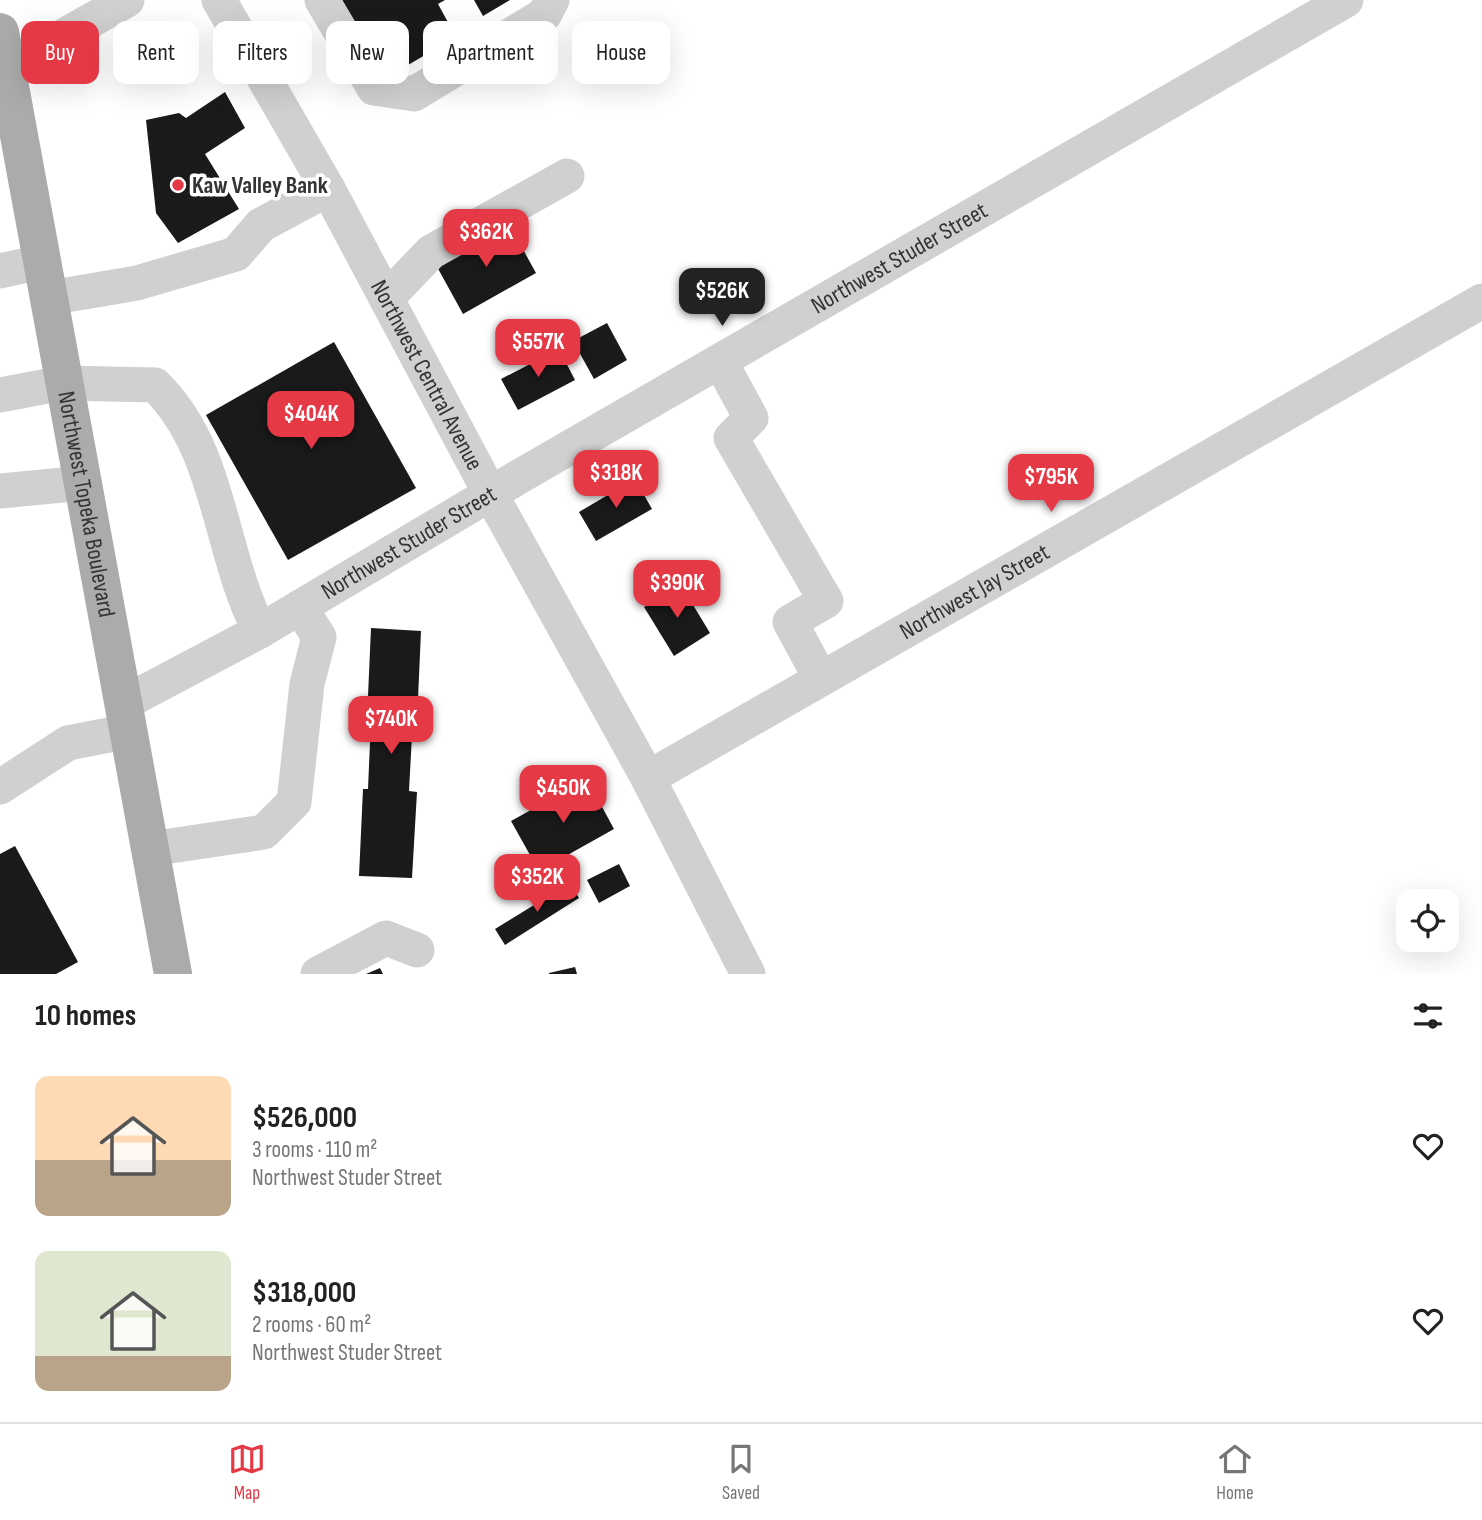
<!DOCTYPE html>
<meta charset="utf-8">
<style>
:root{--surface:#fff;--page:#f2f2f2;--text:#222;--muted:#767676;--line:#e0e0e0;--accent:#e63946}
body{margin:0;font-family:"Sofia Sans Condensed",sans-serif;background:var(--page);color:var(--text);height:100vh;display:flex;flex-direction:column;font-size:26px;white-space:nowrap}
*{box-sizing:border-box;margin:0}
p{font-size:23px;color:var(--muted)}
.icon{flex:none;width:38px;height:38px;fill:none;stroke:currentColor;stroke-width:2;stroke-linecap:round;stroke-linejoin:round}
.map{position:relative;height:974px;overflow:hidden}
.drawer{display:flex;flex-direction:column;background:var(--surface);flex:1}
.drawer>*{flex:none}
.banner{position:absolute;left:21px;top:21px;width:700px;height:63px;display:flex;gap:14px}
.buttons{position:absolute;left:1396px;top:889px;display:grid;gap:14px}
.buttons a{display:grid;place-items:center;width:63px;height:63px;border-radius:14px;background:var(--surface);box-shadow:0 7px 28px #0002;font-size:35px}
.price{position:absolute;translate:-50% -60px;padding:0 16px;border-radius:14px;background:var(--accent);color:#fff;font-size:23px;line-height:46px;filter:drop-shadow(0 2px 4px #0008)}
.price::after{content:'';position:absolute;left:50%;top:42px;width:21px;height:16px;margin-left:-10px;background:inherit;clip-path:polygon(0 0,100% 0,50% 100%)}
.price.on{background:#222;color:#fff}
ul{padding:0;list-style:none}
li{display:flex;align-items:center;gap:21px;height:175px;padding:0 35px}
li span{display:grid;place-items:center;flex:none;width:196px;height:140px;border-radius:14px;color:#555}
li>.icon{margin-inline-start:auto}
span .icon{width:84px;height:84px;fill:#fffc;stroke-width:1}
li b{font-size:30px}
h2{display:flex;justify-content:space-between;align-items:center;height:84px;padding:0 35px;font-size:30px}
.chip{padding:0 24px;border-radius:14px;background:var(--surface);box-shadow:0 7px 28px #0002;font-size:24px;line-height:63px}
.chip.on{background:var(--accent);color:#fff}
.dock{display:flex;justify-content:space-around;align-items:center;height:98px;border-top:2px solid var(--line);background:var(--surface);font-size:19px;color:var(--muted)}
.dock a{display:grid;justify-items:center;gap:4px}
.dock .on{color:var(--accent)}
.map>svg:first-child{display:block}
.building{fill:#1a1a1a}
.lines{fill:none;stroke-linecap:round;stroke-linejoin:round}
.minor{stroke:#d0d0d0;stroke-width:35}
.major{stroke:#ababab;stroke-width:38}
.poi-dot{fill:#e63946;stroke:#fff;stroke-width:2.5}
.labels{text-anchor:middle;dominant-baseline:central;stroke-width:7;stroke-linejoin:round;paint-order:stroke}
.poi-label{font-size:24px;font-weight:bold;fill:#333;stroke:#fff;text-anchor:start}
.street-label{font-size:24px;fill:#333;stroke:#fff}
</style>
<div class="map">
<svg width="1482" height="974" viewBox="0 0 1482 974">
<rect width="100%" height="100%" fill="#fff"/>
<g class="building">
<polygon points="342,0 445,0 438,4 456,37 408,65 387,28 382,31 379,26 363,36"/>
<polygon points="474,0 510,0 483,16"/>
<polygon points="225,92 245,128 205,154 239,209 178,243 156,213 146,120 179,113 186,118"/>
<polygon points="509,224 536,273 463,314 436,265"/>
<polygon points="607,323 627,360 594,379 573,341"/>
<polygon points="334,342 416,488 288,560 206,415"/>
<polygon points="559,349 575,380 518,410 501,379"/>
<polygon points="635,479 652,509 596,541 579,512"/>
<polygon points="681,585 710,633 674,656 644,607"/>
<polygon points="371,628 421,631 418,699 414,699 409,791 417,792 412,878 359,876 363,789 368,789 372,696 368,696"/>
<polygon points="587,779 614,829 539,871 511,821"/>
<polygon points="15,846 78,962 56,974 0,974 0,854"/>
<polygon points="619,864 630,886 599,903 587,880"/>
<polygon points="570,883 579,898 505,945 495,929"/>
<polygon points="575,967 577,974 549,974 549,973"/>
<polygon points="380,968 383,974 366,974"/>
</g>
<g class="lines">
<g class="minor">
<path id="s1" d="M 219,0 L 328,189 L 490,493 L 648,778 L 748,974"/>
<polyline points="322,0 374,88 414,94 544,15 552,0"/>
<polyline points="0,72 127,0"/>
<polyline points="0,271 41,262"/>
<polyline points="49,298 137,283 236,254 261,225 328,189"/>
<polyline points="387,298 431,252 567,176"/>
<polyline points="720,361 751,418 731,438 826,601 790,622 821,679"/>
<path d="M 0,395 L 63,383 L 155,385 C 222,450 218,551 260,631"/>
<polyline points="0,491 83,483"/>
<path id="s2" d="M 124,703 L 260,631 L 522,475 L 1346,0"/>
<path id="s3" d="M 648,778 L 1482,301"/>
<polyline points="0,787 68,743 129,731"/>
<polyline points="150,849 264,832 294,802 307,684 319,637 300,607"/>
<polyline points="318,974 386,938 417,950"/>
</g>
<path class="major" id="s4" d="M 0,32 L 173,974"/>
</g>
<circle class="poi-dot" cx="178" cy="185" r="7"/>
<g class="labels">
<g class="poi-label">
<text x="192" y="185">Kaw Valley Bank</text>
</g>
<g class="street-label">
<text stroke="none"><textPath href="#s2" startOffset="894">Northwest Studer Street</textPath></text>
<text stroke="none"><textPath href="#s1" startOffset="429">Northwest Central Avenue</textPath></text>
<text stroke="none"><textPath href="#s4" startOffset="480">Northwest Topeka Boulevard</textPath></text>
<text stroke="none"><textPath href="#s2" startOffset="327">Northwest Studer Street</textPath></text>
<text stroke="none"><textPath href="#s3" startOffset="376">Northwest Jay Street</textPath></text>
</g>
</g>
</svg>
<div class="buttons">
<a><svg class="icon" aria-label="locate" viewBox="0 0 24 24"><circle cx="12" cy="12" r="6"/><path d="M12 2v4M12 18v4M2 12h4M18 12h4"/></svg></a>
</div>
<b class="price" style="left:486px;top:269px">$362K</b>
<b class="price on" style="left:722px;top:328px">$526K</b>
<b class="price" style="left:538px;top:379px">$557K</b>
<b class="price" style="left:311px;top:451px">$404K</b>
<b class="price" style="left:616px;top:510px">$318K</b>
<b class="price" style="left:1051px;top:514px">$795K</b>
<b class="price" style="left:677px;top:620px">$390K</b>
<b class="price" style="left:391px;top:756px">$740K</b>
<b class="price" style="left:563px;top:825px">$450K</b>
<b class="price" style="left:537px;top:914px">$352K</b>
<div class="banner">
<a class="chip on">Buy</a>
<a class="chip">Rent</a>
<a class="chip">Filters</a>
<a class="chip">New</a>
<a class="chip">Apartment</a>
<a class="chip">House</a>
</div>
</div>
<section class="drawer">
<h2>10 homes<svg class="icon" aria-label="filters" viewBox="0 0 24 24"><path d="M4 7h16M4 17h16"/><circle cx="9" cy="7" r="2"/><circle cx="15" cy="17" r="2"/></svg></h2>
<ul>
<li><span style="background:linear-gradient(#ffd9b3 60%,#b9a48a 0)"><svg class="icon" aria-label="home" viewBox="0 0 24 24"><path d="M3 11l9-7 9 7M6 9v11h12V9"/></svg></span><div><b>$526,000</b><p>3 rooms · 110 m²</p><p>Northwest Studer Street</p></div><svg class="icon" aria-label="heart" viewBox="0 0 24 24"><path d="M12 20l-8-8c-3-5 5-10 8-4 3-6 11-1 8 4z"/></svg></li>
<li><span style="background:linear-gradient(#dfe7d0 75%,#b9a48a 0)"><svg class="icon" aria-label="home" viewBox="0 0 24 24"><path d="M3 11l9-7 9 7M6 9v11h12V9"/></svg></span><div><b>$318,000</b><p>2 rooms · 60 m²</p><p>Northwest Studer Street</p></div><svg class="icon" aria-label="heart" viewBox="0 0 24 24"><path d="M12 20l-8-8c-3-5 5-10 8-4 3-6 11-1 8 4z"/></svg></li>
</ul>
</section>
<nav class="dock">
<a class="on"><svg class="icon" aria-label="map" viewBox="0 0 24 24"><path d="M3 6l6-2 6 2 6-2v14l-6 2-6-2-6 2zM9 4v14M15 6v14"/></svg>Map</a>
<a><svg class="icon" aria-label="saved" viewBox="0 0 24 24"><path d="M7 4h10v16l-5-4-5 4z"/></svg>Saved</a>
<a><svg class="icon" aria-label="home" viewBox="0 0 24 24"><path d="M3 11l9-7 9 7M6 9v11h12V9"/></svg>Home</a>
</nav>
